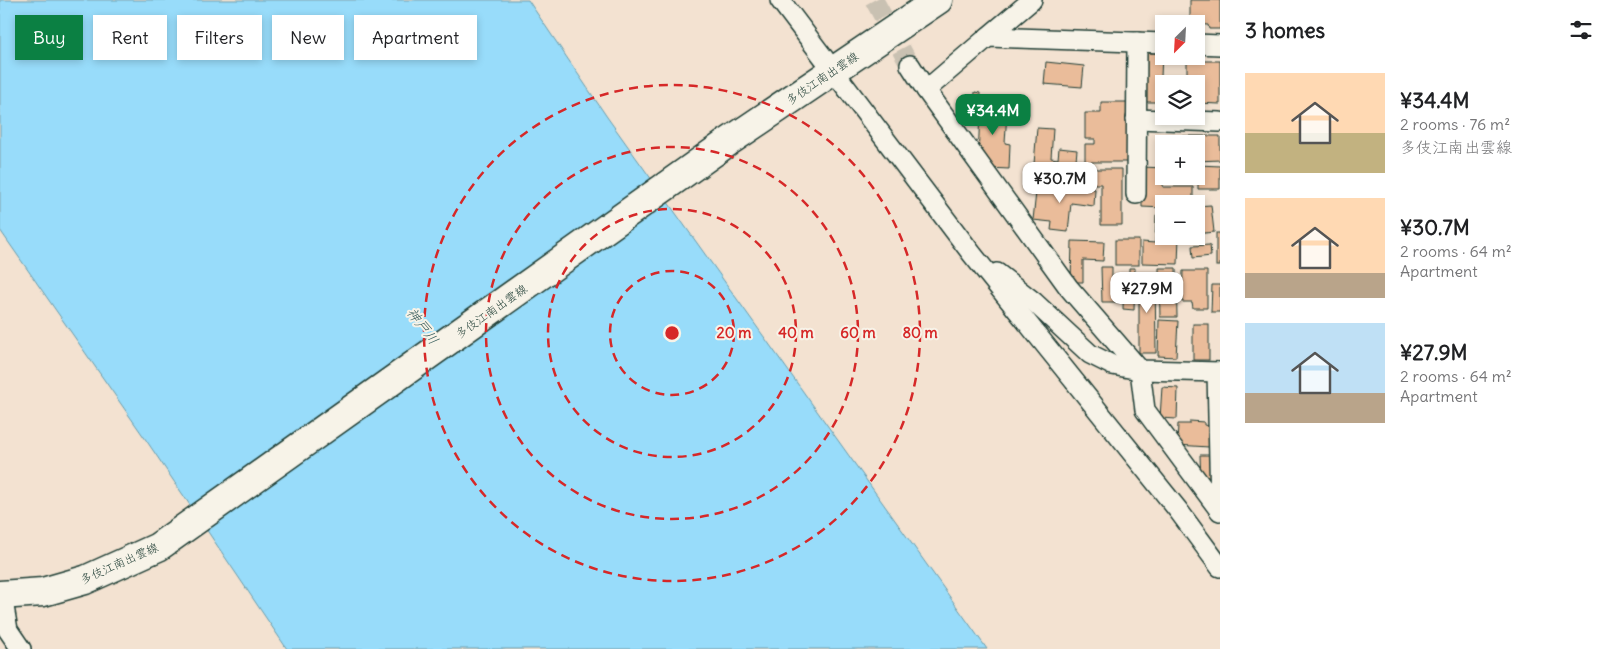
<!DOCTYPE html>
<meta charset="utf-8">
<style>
:root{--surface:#fff;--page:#f2f2f2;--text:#202124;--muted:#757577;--accent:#0b8043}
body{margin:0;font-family:Delius,"Klee One",sans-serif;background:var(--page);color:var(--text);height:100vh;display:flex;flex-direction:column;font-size:19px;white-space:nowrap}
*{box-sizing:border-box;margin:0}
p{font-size:16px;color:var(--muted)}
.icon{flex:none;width:28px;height:28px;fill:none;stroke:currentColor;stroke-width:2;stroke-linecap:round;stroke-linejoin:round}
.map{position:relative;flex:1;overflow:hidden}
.drawer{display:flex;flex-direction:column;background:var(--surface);width:400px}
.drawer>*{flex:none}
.top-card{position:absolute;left:15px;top:15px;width:475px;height:45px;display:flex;gap:10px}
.needle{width:32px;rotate:204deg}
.tools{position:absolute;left:1155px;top:15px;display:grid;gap:10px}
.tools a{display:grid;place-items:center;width:50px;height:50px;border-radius:0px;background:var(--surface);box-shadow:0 2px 8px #0003;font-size:25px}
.price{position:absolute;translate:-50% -42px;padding:0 11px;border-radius:10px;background:#fff;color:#222;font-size:16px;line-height:32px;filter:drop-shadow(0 1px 2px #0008)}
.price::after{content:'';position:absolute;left:50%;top:30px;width:15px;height:11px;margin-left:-8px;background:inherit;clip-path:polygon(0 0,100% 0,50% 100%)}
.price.selected{background:var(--accent);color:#fff}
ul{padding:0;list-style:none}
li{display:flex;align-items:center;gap:15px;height:125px;padding:0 25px}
li span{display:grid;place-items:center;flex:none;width:140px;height:100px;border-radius:0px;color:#555}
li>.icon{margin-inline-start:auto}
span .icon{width:60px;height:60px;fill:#fffc;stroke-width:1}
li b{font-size:21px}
h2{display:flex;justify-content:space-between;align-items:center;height:60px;padding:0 25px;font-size:21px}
.chip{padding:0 18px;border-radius:0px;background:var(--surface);box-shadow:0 2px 8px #0003;font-size:18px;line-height:45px}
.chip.selected{background:var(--accent);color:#fff}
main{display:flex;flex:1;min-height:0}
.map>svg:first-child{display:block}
.water{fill:#98dcfa;stroke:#689cab}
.building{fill:#eabc9a;stroke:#1f3d34}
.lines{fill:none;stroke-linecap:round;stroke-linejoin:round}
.street-tunnel{stroke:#c9c1b2;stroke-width:19;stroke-dasharray:19 9;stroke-linecap:butt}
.street-casing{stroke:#1f3d34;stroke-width:22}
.secondary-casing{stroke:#1f3d34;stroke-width:31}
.street{stroke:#f7f3e8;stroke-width:19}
.secondary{stroke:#f7f3e8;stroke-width:28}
.ring{fill:none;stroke:#d62828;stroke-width:2.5;stroke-dasharray:9 6}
.labels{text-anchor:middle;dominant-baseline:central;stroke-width:4;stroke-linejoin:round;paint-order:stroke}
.street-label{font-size:12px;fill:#1f3d34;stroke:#f7f3e8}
.water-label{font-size:14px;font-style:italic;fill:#375d5c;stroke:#f7f3e8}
.centre{fill:#d62828;stroke:#f7f3e8;stroke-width:2.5}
.ring-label{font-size:15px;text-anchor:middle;font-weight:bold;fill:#d62828;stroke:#f7f3e8;stroke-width:4;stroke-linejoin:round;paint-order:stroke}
</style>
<main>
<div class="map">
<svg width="1220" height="649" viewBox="0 0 1220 649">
<rect width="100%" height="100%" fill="#f3e2d1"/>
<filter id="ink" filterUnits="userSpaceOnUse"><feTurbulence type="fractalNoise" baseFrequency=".02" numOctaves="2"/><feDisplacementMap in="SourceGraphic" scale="10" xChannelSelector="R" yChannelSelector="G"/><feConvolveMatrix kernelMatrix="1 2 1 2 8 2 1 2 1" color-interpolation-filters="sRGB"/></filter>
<g filter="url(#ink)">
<polygon class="water" points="0,0 528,0 607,117 987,649 287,649 144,437 0,230"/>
<g class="building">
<polygon points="1190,0 1220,0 1220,29 1209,29 1208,25 1190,24"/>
<polygon points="1159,21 1185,21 1185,24 1164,24 1164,37 1159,37"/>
<polygon points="1146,53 1162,53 1161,77 1182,77 1182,84 1164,84 1164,102 1145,102"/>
<polygon points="1187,61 1220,61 1220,104 1196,103 1196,84 1187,84"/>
<polygon points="1046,62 1084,66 1082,87 1044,84"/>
<polygon points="975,92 980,93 980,104 989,105 989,111 1007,112 1005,143 1010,144 1009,169 988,168 988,159 978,159 980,111 974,111"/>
<polygon points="1101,102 1127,102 1127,162 1085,162 1085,144 1095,144 1095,139 1085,139 1085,113 1101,113"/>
<polygon points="1037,128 1053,129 1051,158 1058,159 1059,148 1077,150 1074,180 1033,176"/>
<polygon points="1180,136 1220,136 1220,160 1196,161 1196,144 1180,144"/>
<polygon points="1198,165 1220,166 1220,189 1198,189"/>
<polygon points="1142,167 1164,168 1163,187 1193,187 1193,202 1164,204 1164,208 1142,207"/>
<polygon points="1089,169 1122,169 1122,225 1101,225 1101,184 1089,184"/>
<polygon points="1037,183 1095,189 1094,206 1071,203 1068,232 1051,230 1052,222 1033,220"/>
<polygon points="1211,205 1214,232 1196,234 1196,206"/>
<polygon points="1156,215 1164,215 1164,236 1179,236 1178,264 1142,263 1142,242 1155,243"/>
<rect x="1216" y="233" width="4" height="33"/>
<rect x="1115" y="240" width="24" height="25"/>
<polygon points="1072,241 1104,242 1103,261 1083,260 1083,282 1071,282"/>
<polygon points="1210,245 1211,256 1193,258 1192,246"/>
<polygon points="1101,267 1112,267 1112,277 1121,277 1121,302 1102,302"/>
<polygon points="1129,268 1135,268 1134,310 1123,309 1124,276 1129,276"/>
<polygon points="1159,268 1176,268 1177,317 1160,317"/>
<polygon points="1183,271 1207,271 1207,308 1193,308 1192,302 1182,302"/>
<polygon points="1139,275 1155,275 1156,353 1139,353"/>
<polygon points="1212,285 1220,285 1220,312 1211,312"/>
<polygon points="1159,320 1178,321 1176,357 1158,356"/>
<rect x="1193" y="324" width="16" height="36"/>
<polygon points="1162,387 1178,388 1177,419 1160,418"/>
<polygon points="1190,421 1204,422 1204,425 1210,426 1209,447 1177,445 1178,424 1190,424"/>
<polygon points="1200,455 1213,455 1214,483 1201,484"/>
</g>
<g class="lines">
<polyline class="street-tunnel" points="874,0 910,65"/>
<defs>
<g id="street">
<polyline points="780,0 972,254 1178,510 1220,567"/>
<polyline points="988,37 1032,0"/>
<polyline points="1196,44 1220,45"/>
<polyline points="910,65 926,90 1069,288 1140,370 1145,410 1220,511"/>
<polyline points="926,90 988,37 1164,43"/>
<polyline points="1136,119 1220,122"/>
<polyline points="1136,194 1137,42"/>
<polyline points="997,273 1034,302 1090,354 1112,365 1140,370 1220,372"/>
<polyline points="1217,372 1220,505"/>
<polyline points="2,595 8,630 21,649"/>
</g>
<polyline id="secondary" points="0,595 43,592 85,580 158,547 728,142 938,0"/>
</defs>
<use href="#street" class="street-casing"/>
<use href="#secondary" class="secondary-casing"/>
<use href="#street" class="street"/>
<use href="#secondary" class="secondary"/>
</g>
</g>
<g class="ring">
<circle cx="672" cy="333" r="62"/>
<circle cx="672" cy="333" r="124"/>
<circle cx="672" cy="333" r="186"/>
<circle cx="672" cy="333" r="248"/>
</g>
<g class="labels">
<g class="street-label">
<text transform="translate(822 78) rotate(-34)">多伎江南出雲線</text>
<text transform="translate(491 311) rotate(-35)">多伎江南出雲線</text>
<text transform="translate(119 563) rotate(-24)">多伎江南出雲線</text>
</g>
<g class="water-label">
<text transform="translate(423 326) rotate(53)">神戸川</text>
</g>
</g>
<circle cx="672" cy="333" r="8" class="centre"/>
<g class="ring-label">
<text x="734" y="338">20 m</text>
<text x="796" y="338">40 m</text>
<text x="858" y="338">60 m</text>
<text x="920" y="338">80 m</text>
</g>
</svg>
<div class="tools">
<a><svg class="needle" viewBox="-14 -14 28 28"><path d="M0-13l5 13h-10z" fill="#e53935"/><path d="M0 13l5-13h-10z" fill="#757577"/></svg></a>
<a><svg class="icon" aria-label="layers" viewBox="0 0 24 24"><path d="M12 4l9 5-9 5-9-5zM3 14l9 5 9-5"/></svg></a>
<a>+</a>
<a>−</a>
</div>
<b class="price selected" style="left:993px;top:136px">¥34.4M</b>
<b class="price" style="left:1060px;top:204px">¥30.7M</b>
<b class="price" style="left:1147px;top:314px">¥27.9M</b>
<div class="top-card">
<a class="chip selected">Buy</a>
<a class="chip">Rent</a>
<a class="chip">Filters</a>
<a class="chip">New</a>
<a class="chip">Apartment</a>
</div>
</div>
<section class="drawer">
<h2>3 homes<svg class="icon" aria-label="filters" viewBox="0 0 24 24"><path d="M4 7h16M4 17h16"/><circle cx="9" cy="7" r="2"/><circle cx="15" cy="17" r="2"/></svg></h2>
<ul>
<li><span style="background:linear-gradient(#ffd9b3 60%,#c2b280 0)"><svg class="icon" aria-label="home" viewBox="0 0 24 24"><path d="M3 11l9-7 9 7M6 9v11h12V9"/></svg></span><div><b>¥34.4M</b><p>2 rooms · 76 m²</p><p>多伎江南出雲線</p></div></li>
<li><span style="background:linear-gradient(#ffd9b3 75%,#b9a48a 0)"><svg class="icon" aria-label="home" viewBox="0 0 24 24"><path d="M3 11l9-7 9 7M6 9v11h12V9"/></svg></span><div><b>¥30.7M</b><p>2 rooms · 64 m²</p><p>Apartment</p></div></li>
<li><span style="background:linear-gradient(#bfe0f5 70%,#b9a48a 0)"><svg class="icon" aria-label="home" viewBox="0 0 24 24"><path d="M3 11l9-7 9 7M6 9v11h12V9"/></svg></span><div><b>¥27.9M</b><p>2 rooms · 64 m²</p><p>Apartment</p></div></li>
</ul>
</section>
</main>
